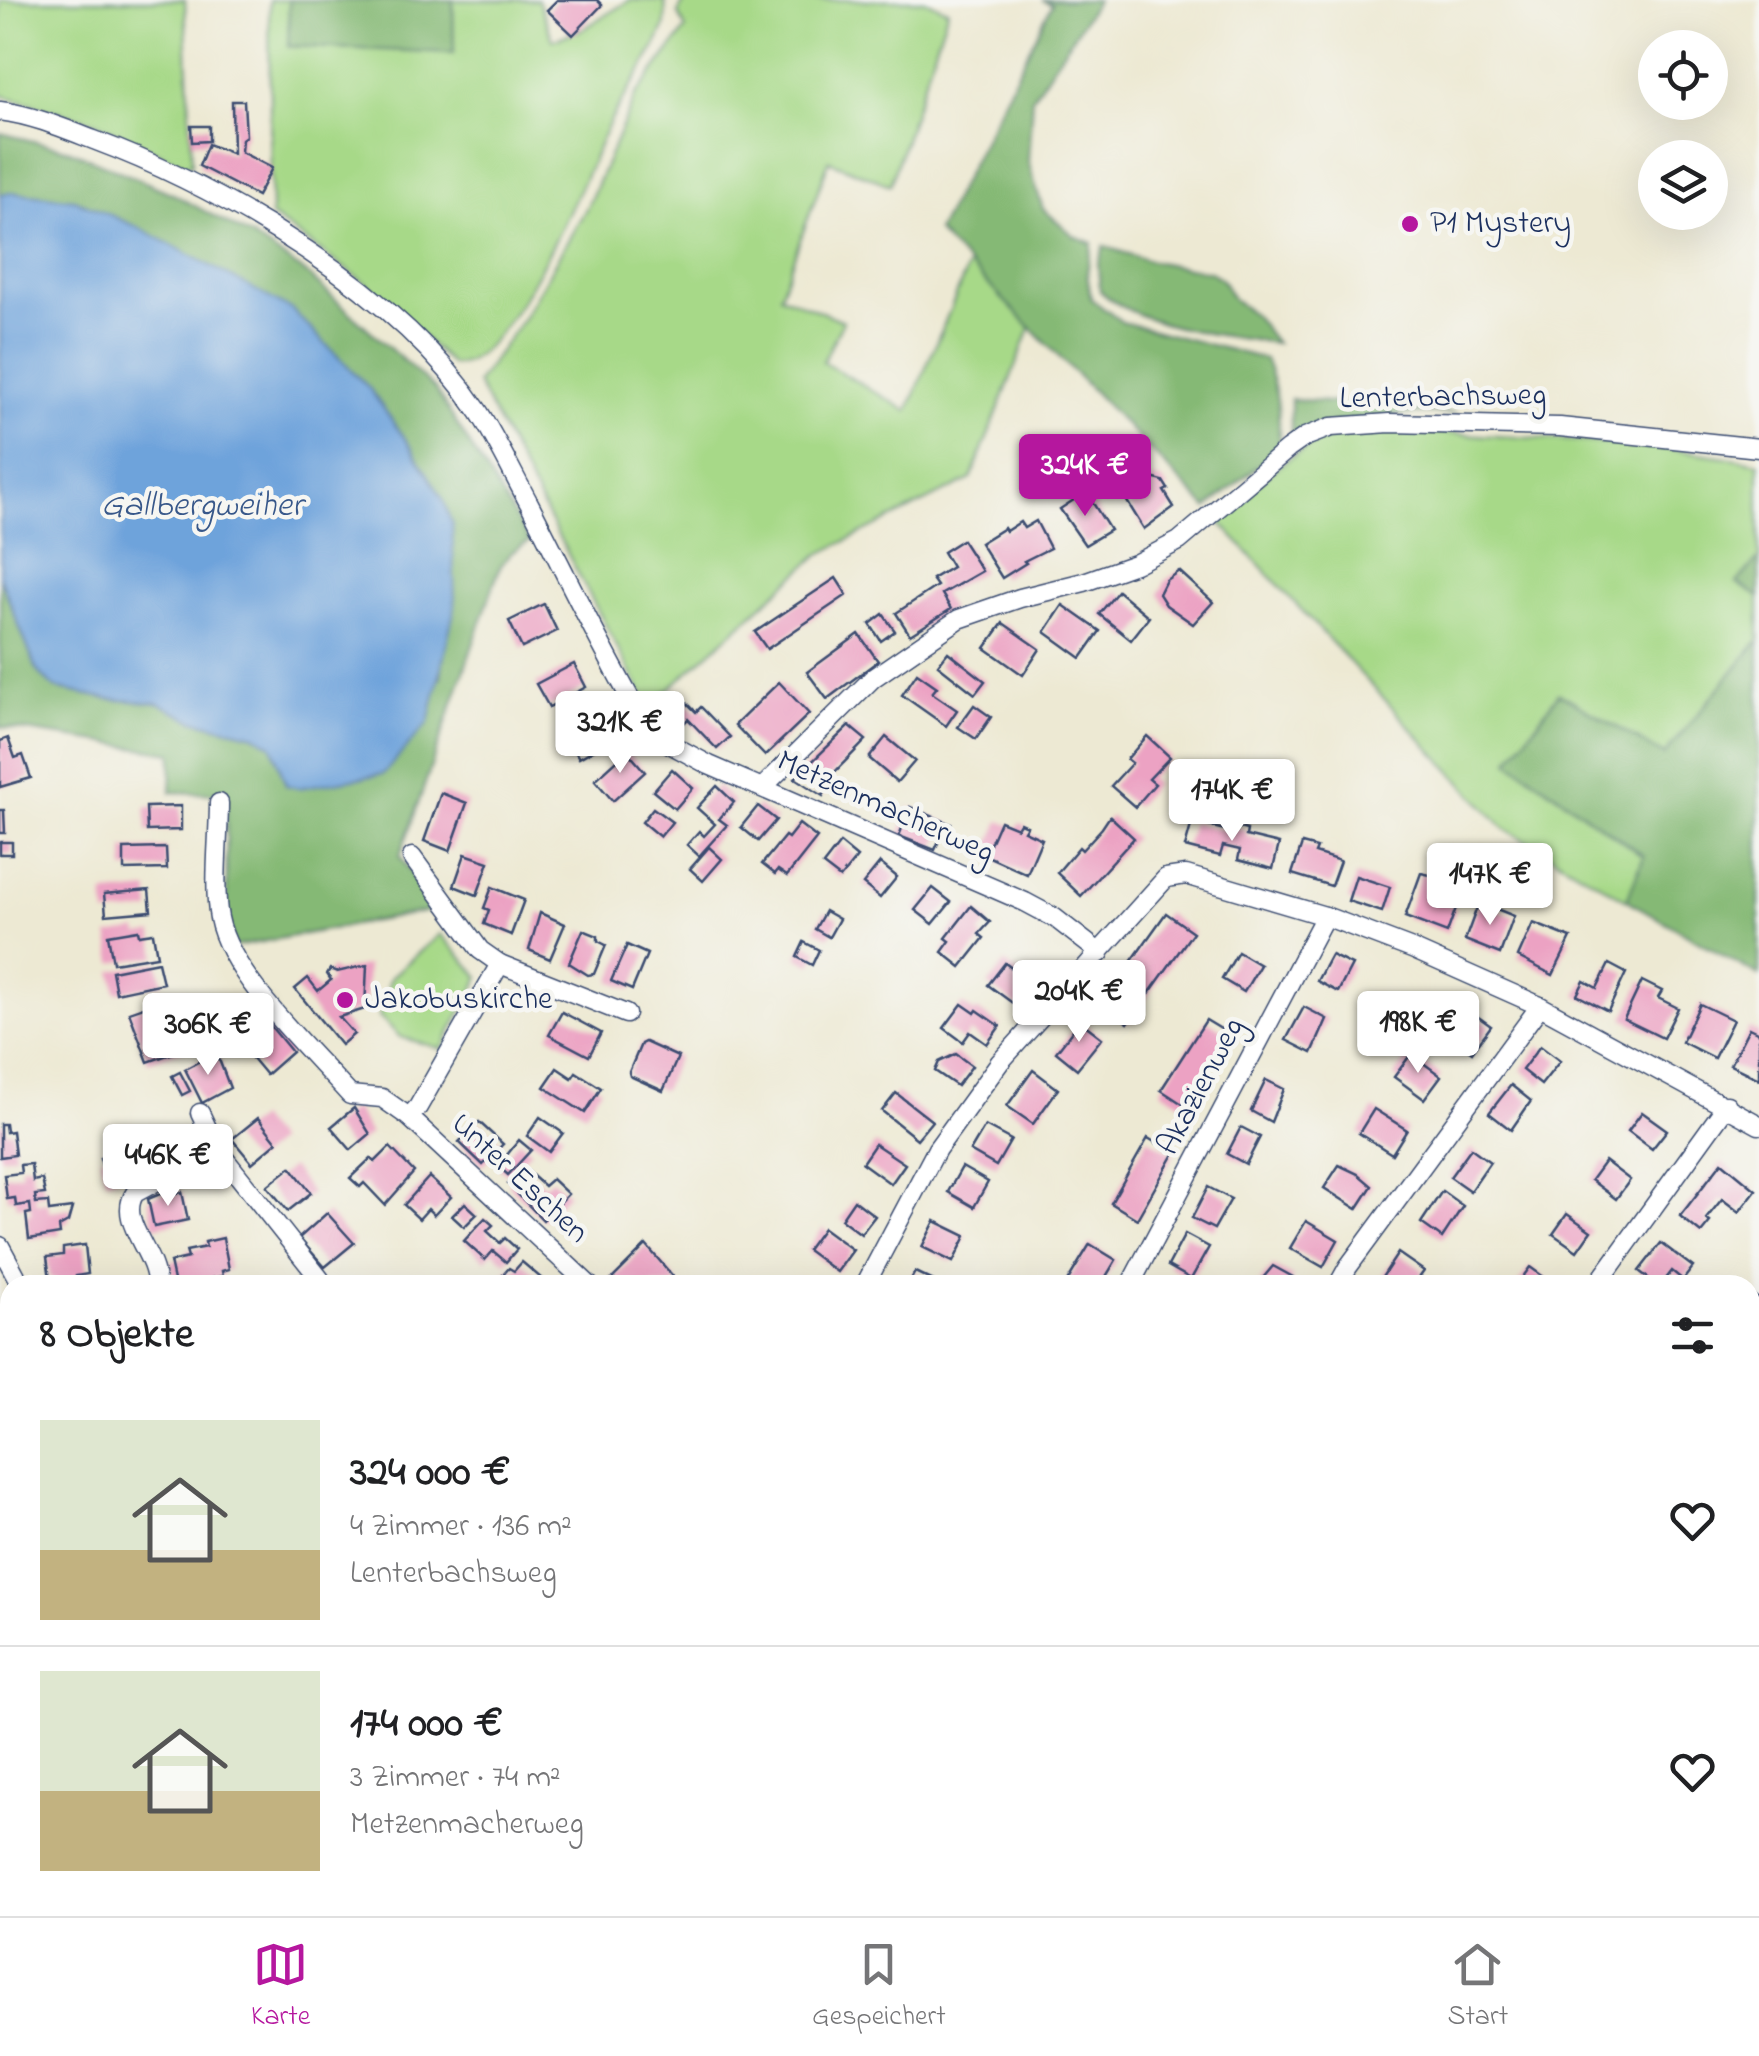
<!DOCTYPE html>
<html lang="de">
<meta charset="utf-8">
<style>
:root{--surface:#fff;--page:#f2f2f2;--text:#202124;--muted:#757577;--line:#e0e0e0;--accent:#b5179e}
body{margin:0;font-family:"Indie Flower",sans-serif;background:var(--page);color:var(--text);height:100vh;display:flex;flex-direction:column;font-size:38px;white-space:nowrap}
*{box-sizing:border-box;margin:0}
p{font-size:32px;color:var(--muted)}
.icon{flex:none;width:55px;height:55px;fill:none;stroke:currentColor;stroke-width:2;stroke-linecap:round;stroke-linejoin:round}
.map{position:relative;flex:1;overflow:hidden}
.panel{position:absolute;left:0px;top:1275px;width:1760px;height:642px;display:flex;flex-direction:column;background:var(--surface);border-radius:30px 30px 0 0;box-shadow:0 10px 40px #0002}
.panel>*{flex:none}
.buttons{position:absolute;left:1638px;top:30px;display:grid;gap:20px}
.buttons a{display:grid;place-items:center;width:90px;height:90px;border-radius:50%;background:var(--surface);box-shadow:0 10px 40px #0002;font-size:50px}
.price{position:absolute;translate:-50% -85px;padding:0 22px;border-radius:10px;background:#fff;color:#222;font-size:32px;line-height:65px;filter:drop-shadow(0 2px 5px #0008)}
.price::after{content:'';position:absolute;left:50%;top:60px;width:30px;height:22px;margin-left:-15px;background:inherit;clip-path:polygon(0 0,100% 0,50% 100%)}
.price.current{background:var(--accent);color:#fff}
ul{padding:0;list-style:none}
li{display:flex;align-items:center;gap:30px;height:250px;padding:0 40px}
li+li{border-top:2px solid var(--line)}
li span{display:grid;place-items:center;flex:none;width:280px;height:200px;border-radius:0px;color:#555}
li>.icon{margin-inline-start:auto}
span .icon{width:120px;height:120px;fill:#fffc;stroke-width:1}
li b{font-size:42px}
h2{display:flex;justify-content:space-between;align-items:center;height:120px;padding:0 40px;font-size:42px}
.menu{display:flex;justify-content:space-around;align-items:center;height:140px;border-top:2px solid var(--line);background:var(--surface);font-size:28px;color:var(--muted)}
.menu a{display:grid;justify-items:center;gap:5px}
.menu .current{color:var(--accent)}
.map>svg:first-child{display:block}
.green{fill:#a7d988;stroke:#618473;stroke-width:2.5}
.forest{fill:#85b974;stroke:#507469;stroke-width:2.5}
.water{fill:#6ea3db;stroke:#44699c;stroke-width:2.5}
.building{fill:#eca2c3}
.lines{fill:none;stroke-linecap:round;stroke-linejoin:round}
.street-casing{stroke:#3a4b70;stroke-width:21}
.secondary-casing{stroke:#3a4b70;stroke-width:29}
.street{stroke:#fff;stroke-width:18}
.secondary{stroke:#fee4c6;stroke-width:25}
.poi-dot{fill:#b5179e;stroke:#f6f6f2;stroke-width:4}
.labels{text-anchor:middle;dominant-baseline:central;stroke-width:9;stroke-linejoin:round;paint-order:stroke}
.poi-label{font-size:32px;fill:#1b2f5e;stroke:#f6f6f2;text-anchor:start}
.street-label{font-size:32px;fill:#1b2f5e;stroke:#f6f6f2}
.water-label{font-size:35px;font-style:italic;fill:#38588a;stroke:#f6f6f2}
</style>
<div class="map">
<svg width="1759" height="1916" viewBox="0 0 1759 1916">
<rect width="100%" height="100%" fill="#f6f6f2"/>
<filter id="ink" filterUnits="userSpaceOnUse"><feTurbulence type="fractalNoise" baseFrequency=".01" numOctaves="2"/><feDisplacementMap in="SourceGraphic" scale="20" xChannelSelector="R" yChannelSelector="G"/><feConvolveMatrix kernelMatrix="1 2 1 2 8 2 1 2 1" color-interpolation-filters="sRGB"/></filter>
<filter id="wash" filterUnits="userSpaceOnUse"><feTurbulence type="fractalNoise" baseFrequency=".0048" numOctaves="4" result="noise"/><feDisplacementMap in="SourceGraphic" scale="40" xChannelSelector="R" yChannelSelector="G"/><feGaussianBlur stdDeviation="2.25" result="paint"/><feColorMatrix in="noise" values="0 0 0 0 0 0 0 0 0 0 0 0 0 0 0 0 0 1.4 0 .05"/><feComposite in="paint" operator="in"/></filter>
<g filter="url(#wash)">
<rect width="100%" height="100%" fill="#ede9d3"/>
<g class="green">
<polygon points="0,0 185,0 192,164 184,165 95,122 0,95"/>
<path d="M 269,0 L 289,0 L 289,46 L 453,52 L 453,0 L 538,0 L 553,40 L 583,29 L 630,0 L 665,0 C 665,9 667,22 663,30 C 650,62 622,97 606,130 C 585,176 506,370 452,365 L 367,284 L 271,216 Z"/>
<polygon points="685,0 925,0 948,10 890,185 829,161 780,295 843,321 823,362 908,411 969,264 1031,326 971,479 818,555 649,707 477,383 522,320 587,207 636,95 686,29 678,13"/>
<path d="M 1387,429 C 1512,439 1636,439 1759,463 L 1759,558 L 1738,583 L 1759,597 L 1759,640 L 1664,755 L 1559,693 L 1509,761 L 1644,857 L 1627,900 L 1504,828 L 1217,519 C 1254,487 1292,447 1340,433 C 1354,429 1372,430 1387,429 Z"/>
<polygon points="440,934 480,977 442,1049 400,1037 379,1016 391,977"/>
<polygon points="10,1382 10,1504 0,1513 0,1395"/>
<polygon points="1759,1599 1759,1916 1715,1916 1703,1908 1750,1908 1750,1612"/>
</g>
<g class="forest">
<polygon points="289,0 453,0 454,53 288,46"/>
<path d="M 1042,0 L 1097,0 L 1032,98 L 1028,161 L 1043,209 L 1074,236 L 1092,243 L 1087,273 L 1091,299 L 1122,322 L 1265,359 C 1278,390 1281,416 1278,449 L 1207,508 L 937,232 L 1052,4 Z"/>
<polygon points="0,133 70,150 173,194 252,237 306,273 435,389 530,541 511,553 500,567 400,856 434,910 234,947 227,913 226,794 171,792 172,753 0,727 0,577 37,671 55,688 108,699 158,703 193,720 255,735 272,745 286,785 441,678 445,644 411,447 369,388 292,310 231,279 10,192 0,195"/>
<path d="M 1104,246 L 1146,260 L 1211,272 L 1222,280 L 1233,299 L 1255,316 L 1276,343 C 1222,336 1141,328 1100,291 L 1098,264 Z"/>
<path d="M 1291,399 L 1457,413 C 1399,413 1345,416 1291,437 Z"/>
<polygon points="1759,558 1759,597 1737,583"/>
<polygon points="1759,640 1759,976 1627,900 1644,856 1509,761 1559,693 1664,755"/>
</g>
<polygon class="water" points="10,192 74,199 140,228 292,310 369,388 411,447 443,499 452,525 455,606 429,722 383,774 298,788 286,785 272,745 255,735 193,720 158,703 108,699 55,688 37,671 0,577 0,195"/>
<g id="blocks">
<g class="building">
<polygon points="557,0 597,0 602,5 573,35 547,10"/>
<polygon points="232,101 244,101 246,136 242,139 241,152 272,168 257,196 199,166 208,144 233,154"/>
<polygon points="191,126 209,126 209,141 192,142"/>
<polygon points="1151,478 1163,481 1168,489 1164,491 1174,507 1144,529 1125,498"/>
<polygon points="1086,492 1110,530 1085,545 1060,509"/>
<polygon points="1036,521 1050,548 1024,561 1026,563 1002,578 980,543 1004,528 1006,531 1020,522 1024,528"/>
<polygon points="962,540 982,571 942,594 951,609 910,635 896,613 937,586 932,579 952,567 943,552"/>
<polygon points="1179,571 1213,602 1193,624 1166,605 1159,594 1166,580"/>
<polygon points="836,578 847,595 767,649 755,632"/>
<polygon points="1118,591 1149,617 1131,640 1099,614"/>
<polygon points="544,604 557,631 522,648 509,621"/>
<polygon points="1063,605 1100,631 1081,658 1045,632"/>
<polygon points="883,614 895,631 881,641 870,624"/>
<polygon points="1003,623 1040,649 1023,675 985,648"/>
<polygon points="859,634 878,661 827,699 807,672"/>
<polygon points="948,652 985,681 975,694 938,665"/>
<polygon points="574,664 586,687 549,707 536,684"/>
<polygon points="917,673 937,687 932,693 957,710 946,726 902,695"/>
<polygon points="779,682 809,714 765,756 735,725"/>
<polygon points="684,700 696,712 701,707 730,737 717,749 688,719 683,724 672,712"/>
<polygon points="974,705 991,717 976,739 958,727"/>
<polygon points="601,710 616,737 579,758 564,732"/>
<polygon points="849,726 866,740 825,782 829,785 823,796 795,778"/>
<polygon points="1147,736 1170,757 1149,779 1155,784 1135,807 1111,786 1132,763 1127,759"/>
<polygon points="886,737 915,761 897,782 869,758"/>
<polygon points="8,738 15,758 23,755 31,778 0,787 0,741"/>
<polygon points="627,751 645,772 613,801 595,780"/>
<polygon points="672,769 693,788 675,809 653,791"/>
<polygon points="717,786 734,802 719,819 727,825 699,856 687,845 699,831 704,836 715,824 697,808"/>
<polygon points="441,793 467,803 450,851 424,841"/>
<polygon points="181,806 181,830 147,831 146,807"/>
<polygon points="758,806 776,820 758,841 741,827"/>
<polygon points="910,807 951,824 949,830 944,829 935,850 899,836"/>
<polygon points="653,808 672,822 660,837 642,822"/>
<polygon points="0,810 4,810 5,833 0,833"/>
<polygon points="1110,816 1134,838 1081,896 1057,873 1079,847 1082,850 1102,828"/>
<polygon points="1000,821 1017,828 1020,823 1027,826 1024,831 1042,839 1027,874 985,855"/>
<polygon points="1192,822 1225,830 1227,825 1247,830 1246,836 1279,844 1273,869 1238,860 1240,850 1223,846 1220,856 1185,847"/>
<polygon points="799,824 817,838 787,876 778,870 775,874 762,864 785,836 788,838"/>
<rect x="0" y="842" width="12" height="12"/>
<polygon points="840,843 857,857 840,878 823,865"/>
<polygon points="1302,844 1317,848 1315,853 1340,861 1331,886 1292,874"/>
<polygon points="709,847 722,859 703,881 690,869"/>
<polygon points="166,848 167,869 124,870 124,849"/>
<polygon points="465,854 489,862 477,895 454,886"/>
<polygon points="880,863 897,877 880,898 863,884"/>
<polygon points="1421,873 1439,877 1431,899 1456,908 1447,933 1405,917"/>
<polygon points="1356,876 1390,887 1382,912 1348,901"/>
<polygon points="492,887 524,900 511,935 484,924 489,910 484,908"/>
<polygon points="933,888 951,902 933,924 915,910"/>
<polygon points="149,890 151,911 106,915 104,894"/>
<polygon points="1479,902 1514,916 1500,954 1465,940"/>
<polygon points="971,906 990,922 979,934 984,938 961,967 942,952 950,941 946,938"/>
<polygon points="825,911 839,919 829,937 815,929"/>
<polygon points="540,913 565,924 550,959 529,950"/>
<polygon points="1166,913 1193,932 1128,1023 1101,1004"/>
<polygon points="1533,923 1571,938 1553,975 1518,957"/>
<polygon points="138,930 139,935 153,933 157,956 113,963 108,935"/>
<polygon points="583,930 598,936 598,941 606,945 594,974 588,975 569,963"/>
<polygon points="804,942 819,950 812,965 797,957"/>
<polygon points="627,945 647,954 632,990 611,981"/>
<polygon points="1238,952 1260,965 1244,992 1222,979"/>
<polygon points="1331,955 1352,965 1338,992 1317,981"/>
<polygon points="158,962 163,983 116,993 112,971"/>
<polygon points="1005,963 1038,988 1022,1010 988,985"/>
<polygon points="1609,964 1626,973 1608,1011 1577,995 1584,981 1597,988"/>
<polygon points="367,965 365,1009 339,1017 354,1034 341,1045 295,989 308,978 318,991 331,980 327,974 330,969 337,972"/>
<polygon points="1642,981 1662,991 1658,998 1678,1008 1663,1038 1624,1019"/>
<polygon points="1456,1001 1491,1026 1472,1052 1437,1027"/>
<polygon points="158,1002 159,1006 171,1002 185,1049 148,1062 129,1012"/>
<polygon points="251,1004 259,1021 242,1029 234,1012"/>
<polygon points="962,1004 975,1013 977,1010 1000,1026 987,1044 970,1032 963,1042 944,1028"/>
<polygon points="1700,1004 1733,1020 1714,1058 1682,1042"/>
<polygon points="1304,1007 1327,1019 1312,1053 1286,1040"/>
<polygon points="562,1012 601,1033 589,1056 549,1035"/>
<polygon points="1206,1020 1229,1034 1184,1105 1161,1090"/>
<polygon points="1080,1021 1102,1038 1077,1069 1056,1052"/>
<polygon points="268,1023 292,1052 266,1075 241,1045"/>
<polygon points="1749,1028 1759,1033 1759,1079 1730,1065"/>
<polygon points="645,1042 678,1057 663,1091 630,1076 629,1072 641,1044"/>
<polygon points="1540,1046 1560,1061 1541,1085 1522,1070"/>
<polygon points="213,1054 220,1062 230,1088 202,1103 185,1069"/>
<polygon points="956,1054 972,1066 957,1086 935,1071 939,1062"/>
<polygon points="1411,1054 1441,1076 1424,1099 1394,1077"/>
<polygon points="557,1068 572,1078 576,1072 601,1088 585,1113 544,1087"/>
<polygon points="1033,1070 1058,1089 1033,1124 1007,1106"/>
<polygon points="180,1072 190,1091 182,1095 172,1076"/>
<polygon points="1266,1080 1284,1089 1271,1122 1251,1111"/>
<polygon points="1511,1085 1531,1101 1511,1130 1489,1113"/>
<polygon points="896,1093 932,1121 917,1139 882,1111"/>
<polygon points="354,1108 370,1134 351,1150 331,1127"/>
<polygon points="1374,1109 1407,1130 1392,1154 1359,1133"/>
<polygon points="1642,1112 1667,1130 1652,1149 1628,1131"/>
<polygon points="540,1117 563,1133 549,1152 527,1136"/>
<polygon points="258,1118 277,1142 252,1163 232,1139"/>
<polygon points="479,1122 503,1144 483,1165 459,1142"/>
<polygon points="0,1124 5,1124 6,1132 12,1131 15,1155 0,1157"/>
<polygon points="985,1126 1011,1140 996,1166 970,1151"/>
<polygon points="1241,1127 1260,1137 1246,1164 1227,1154"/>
<polygon points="1148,1138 1174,1154 1137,1219 1111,1203"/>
<polygon points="135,1140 144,1169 106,1180 100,1158 116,1154 114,1147"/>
<polygon points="519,1140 531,1150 508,1175 498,1166"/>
<polygon points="875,1144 905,1164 891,1184 862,1163"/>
<polygon points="390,1147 414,1172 385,1205 364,1183 360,1187 350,1178 371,1158 375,1162"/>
<polygon points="1471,1148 1490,1162 1470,1191 1450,1177"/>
<polygon points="1605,1161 1630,1180 1616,1199 1591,1180"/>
<polygon points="1722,1162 1756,1190 1739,1212 1722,1199 1706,1219 1710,1222 1701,1233 1680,1216"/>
<polygon points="31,1164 33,1181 42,1179 45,1194 35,1195 36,1203 48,1202 49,1211 72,1208 68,1222 59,1227 60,1234 29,1239 26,1214 31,1213 30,1204 16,1206 15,1198 7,1199 4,1175 21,1173 20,1165"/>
<polygon points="1339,1165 1358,1174 1372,1186 1357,1209 1324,1188"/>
<polygon points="291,1167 311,1193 288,1211 267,1186"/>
<polygon points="523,1167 544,1186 552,1179 568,1194 543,1220 508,1184"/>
<polygon points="962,1167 988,1182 974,1207 948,1192"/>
<polygon points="429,1177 451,1197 434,1215 428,1209 419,1219 404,1205"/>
<polygon points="1208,1187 1231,1199 1214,1229 1192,1218"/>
<polygon points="172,1189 173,1194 182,1192 188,1220 154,1227 148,1199"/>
<polygon points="1442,1191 1463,1206 1442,1238 1421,1223"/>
<polygon points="854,1200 875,1216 861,1234 841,1219"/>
<polygon points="465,1203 477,1214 464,1227 452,1216"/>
<polygon points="327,1213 354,1243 325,1267 299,1238"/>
<polygon points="1567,1214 1591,1231 1577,1251 1553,1234"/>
<polygon points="485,1218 493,1225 487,1231 500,1243 505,1238 517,1249 506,1262 493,1251 485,1260 464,1241"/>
<polygon points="935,1221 966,1236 953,1262 922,1247"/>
<polygon points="1306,1221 1338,1240 1323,1267 1290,1248"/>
<polygon points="823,1228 853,1250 837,1272 807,1250"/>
<polygon points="1185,1234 1209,1247 1191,1279 1168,1266"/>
<polygon points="223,1238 229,1269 222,1271 223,1276 175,1285 170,1262 188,1258 186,1251 206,1247 205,1242"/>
<polygon points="1661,1243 1693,1267 1683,1280 1672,1271 1661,1285 1657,1285 1639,1271"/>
<polygon points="1090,1244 1116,1260 1101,1285 1065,1285"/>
<polygon points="85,1245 88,1274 76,1276 77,1285 55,1285 55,1278 50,1279 47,1257 63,1255 63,1248"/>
<polygon points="646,1245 677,1281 673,1285 626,1285 623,1282 614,1285 610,1281"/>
<polygon points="1398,1253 1424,1271 1414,1285 1377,1285"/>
<polygon points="522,1262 541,1278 538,1281 542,1285 494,1285 509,1268 514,1271"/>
<polygon points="1273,1266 1293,1277 1289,1285 1257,1285"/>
<polygon points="1530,1267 1548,1280 1556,1285 1517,1285"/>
<polygon points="915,1272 942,1285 908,1285"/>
<polygon points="1753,1295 1759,1299 1759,1345 1750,1338 1750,1299"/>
<polygon points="1759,1472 1759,1509 1750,1503 1750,1485"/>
<polygon points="329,1908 363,1908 352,1916 335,1916"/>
<rect x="512" y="1908" width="39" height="8"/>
<rect x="1020" y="1908" width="27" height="8"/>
<rect x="1065" y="1908" width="27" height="8"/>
<rect x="1110" y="1908" width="27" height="8"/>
<rect x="1226" y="1908" width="24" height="8"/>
<rect x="1270" y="1908" width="47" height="8"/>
<rect x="1335" y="1908" width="28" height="8"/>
<rect x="1381" y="1908" width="52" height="8"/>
<polygon points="1453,1908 1507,1908 1507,1916 1452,1916"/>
<rect x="1525" y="1908" width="53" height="8"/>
<polygon points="950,1909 980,1910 980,1916 950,1916"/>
</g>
</g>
</g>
<g filter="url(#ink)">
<use href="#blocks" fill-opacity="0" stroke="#3a4b70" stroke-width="2.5"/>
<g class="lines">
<defs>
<g id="street">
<path d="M 0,111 C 32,115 63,128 94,140 C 227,190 399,292 479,412 C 498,442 513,474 530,505 C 566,575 600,646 639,714 L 670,744 L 709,765 L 1025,902 L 1055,918 L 1100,953"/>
<polyline points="763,787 873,678 959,619 1020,598 1084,582 1135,564 1179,541 1288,449 1305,437 1331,427 1390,423 1560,427 1759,448"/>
<path d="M 219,803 C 219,836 213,887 219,918 C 230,976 310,1050 350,1095 L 382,1098 L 409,1117 L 589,1285"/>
<polyline points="500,964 626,1014"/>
<polyline points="200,1113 217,1149"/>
<polyline points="409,1117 418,1107 500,964 480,950 412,857"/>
<polyline points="0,1246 21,1285"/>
<path d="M 156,1284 C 157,1253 116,1221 135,1193 L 217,1149 L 320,1279"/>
<polyline points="865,1285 937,1149 1000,1062 1166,878 1186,875 1325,916 1412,949 1540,1006 1759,1125"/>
<polyline points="1130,1285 1325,916"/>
<polyline points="1338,1285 1348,1267 1540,1006"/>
<polyline points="1597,1285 1727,1105"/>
<polyline points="1750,1442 1759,1429"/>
<polyline points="1750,1848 1759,1839"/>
<polyline points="1750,1872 1759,1868"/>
<polyline points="412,1908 419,1916"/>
<polyline points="703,1916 705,1908"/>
</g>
<polyline id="secondary" points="0,1909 21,1916"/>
</defs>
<use href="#street" class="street-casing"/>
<use href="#secondary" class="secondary-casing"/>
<use href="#street" class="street"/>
<use href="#secondary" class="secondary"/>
</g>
</g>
<g class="poi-dot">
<circle cx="1410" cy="224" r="10"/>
<circle cx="345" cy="1000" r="10"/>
</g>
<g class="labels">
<g class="poi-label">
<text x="1430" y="224">P1 Mystery</text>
<text x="365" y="1000">Jakobuskirche</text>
</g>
<g class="street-label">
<text transform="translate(1443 398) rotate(-1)">Lenterbachsweg</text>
<text transform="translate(885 808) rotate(24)">Metzenmacherweg</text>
<text transform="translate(1202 1087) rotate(-62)">Akazienweg</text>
<text transform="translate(519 1179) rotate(43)">Unter Eschen</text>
</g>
<g class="water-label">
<text x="202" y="506">Gallbergweiher</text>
</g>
</g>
</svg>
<div class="buttons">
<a><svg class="icon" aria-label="locate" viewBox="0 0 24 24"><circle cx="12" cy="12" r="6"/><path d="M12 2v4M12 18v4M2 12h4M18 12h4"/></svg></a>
<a><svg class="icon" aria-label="layers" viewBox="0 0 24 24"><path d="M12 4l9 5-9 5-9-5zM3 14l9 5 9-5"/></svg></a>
</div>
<b class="price current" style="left:1085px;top:519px">324K €</b>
<b class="price" style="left:620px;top:776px">321K €</b>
<b class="price" style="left:1232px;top:844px">174K €</b>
<b class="price" style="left:1490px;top:928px">147K €</b>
<b class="price" style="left:1079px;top:1045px">204K €</b>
<b class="price" style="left:1418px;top:1076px">198K €</b>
<b class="price" style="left:208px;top:1078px">306K €</b>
<b class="price" style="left:168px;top:1209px">446K €</b>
<section class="panel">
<h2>8 Objekte<svg class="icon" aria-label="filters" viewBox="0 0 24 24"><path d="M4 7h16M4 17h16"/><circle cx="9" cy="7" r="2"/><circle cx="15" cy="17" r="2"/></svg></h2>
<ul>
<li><span style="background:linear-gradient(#dfe7d0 65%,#c2b280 0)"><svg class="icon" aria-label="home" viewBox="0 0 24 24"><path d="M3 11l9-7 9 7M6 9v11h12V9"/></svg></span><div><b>324 000 €</b><p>4 Zimmer · 136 m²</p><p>Lenterbachsweg</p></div><svg class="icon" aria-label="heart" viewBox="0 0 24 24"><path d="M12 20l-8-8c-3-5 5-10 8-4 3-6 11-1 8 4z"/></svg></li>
<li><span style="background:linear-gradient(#dfe7d0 60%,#c2b280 0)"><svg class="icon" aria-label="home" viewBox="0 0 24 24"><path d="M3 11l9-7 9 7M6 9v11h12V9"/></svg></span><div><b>174 000 €</b><p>3 Zimmer · 74 m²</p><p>Metzenmacherweg</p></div><svg class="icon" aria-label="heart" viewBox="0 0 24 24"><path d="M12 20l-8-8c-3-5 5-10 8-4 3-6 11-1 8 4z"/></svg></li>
</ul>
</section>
</div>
<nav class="menu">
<a class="current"><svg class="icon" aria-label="map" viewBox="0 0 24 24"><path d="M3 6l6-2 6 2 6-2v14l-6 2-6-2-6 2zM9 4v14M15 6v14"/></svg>Karte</a>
<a><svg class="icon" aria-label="saved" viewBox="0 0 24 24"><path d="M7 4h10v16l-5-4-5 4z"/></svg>Gespeichert</a>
<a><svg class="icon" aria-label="home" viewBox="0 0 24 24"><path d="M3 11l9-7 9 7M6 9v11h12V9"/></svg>Start</a>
</nav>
